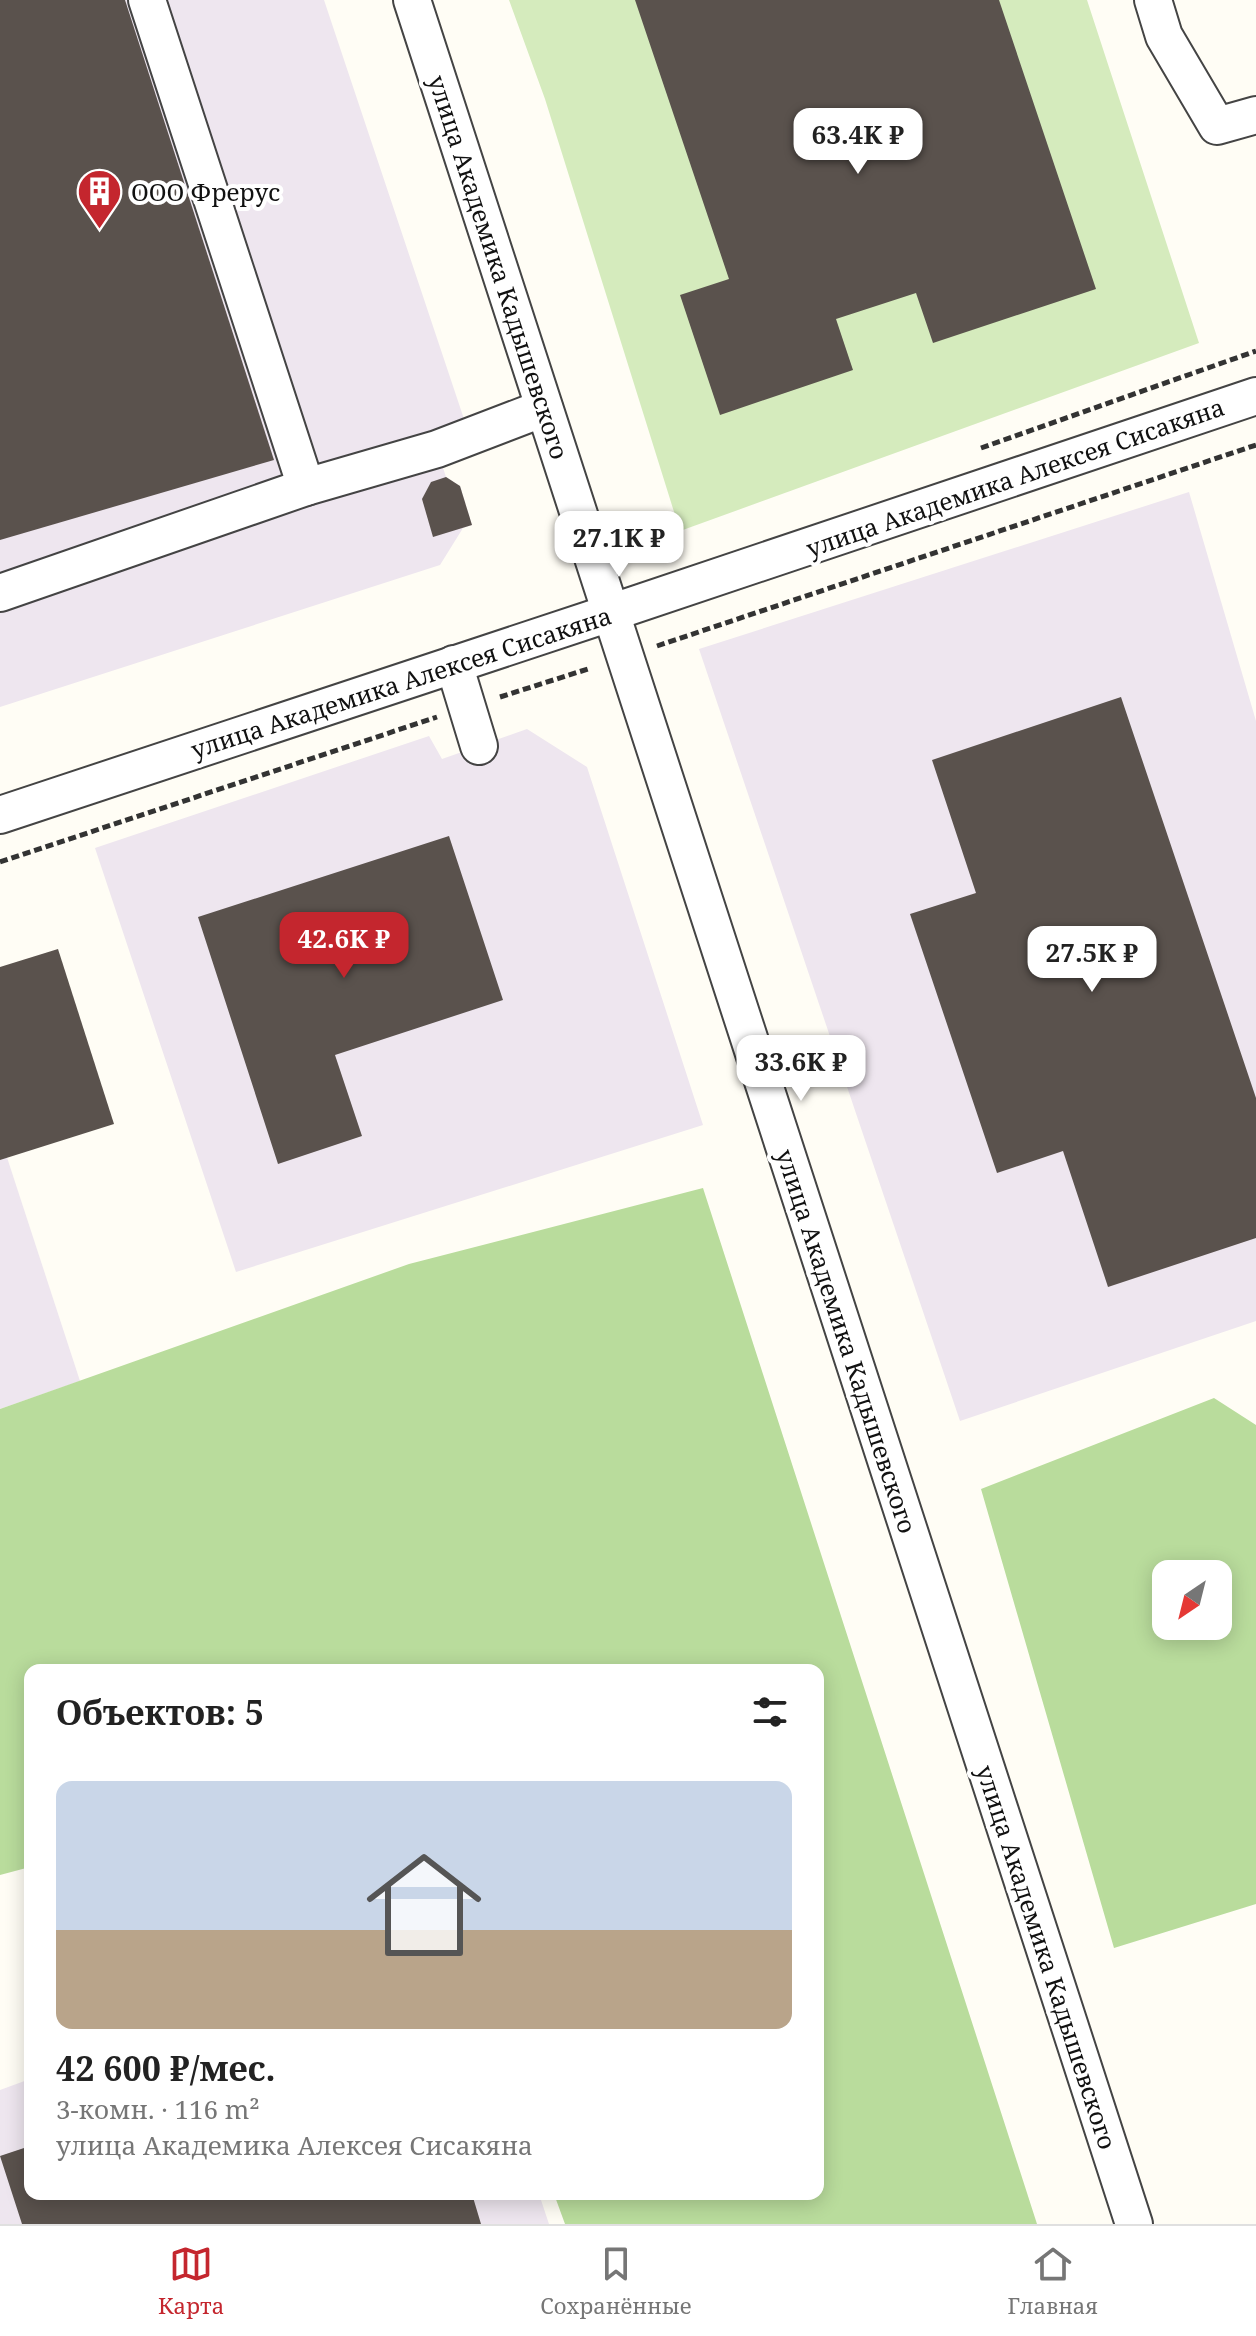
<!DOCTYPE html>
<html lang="ru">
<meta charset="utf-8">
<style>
:root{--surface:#fff;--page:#f6f6f6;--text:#222;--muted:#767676;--line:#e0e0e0;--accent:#c4262e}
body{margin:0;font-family:"Noto Serif",serif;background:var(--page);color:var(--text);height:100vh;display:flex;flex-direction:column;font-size:30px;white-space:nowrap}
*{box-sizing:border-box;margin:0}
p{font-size:26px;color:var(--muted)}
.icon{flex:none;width:44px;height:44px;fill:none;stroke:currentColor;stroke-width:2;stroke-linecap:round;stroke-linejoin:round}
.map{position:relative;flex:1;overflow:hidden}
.drawer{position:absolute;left:24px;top:1664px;width:800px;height:536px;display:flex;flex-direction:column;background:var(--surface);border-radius:16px;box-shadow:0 4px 20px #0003}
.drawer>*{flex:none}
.needle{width:52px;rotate:215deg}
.fabs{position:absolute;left:1152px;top:1560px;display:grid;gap:16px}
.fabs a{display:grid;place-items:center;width:80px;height:80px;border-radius:16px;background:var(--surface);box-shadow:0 4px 20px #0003;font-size:40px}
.price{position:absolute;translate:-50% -68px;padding:0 18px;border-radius:16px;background:#fff;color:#222;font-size:26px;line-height:52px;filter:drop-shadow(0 2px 4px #0008)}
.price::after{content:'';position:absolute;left:50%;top:48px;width:24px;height:18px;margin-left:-12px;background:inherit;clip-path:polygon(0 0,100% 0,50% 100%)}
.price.selected{background:var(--accent);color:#fff}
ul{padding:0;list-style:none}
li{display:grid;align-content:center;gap:16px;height:424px;padding:0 32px}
li span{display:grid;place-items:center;height:248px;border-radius:16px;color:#555}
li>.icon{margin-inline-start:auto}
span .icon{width:144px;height:144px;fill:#fffc;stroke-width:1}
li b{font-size:34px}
h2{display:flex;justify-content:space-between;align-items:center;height:96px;padding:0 32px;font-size:34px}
.menu{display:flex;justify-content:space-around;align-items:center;height:112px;border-top:2px solid var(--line);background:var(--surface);font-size:22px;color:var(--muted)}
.menu a{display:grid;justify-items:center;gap:4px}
.menu .selected{color:var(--accent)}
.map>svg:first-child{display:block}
.industrial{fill:#eee6ef}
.green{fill:#d5ebbd}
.forest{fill:#b9dc9c;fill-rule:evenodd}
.building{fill:#5a524d}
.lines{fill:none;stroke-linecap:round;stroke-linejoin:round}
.minor-casing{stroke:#444;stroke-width:40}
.path{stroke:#333;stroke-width:5;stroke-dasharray:8 4;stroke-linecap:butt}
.minor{stroke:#fff;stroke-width:36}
.labels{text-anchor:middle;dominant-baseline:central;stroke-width:8;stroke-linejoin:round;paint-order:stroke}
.poi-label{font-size:24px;fill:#111;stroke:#fff;text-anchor:start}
.street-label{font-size:24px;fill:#111;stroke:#fff}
</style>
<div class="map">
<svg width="1256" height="2224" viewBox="0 0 1256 2224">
<rect width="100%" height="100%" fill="#fffdf5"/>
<g class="industrial">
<polygon points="0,0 324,0 466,425 437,449 446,477 460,486 472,525 463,528 440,565 0,707"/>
<polygon points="1189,492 1256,721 1256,1321 960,1421 699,649"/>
<polygon points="527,729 587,767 703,1125 236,1272 95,848 429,736 442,759"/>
<polygon points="0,1136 80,1381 0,1409"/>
<polygon points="30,2079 30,2194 539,2194 549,2224 0,2224 0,2090"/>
</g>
<polygon class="green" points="509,0 1087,0 1199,343 680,531 545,99"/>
<g class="forest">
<polygon points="703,1188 1037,2224 1038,2224 565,2224 554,2194 818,2194 818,1670 30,1670 30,1867 0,1875 0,1409 409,1264"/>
<path d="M 1214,1398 L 1256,1425 L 1256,1904 L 1114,1948 L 981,1489 ZM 1166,1574 L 1218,1574 L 1218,1626 L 1166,1626 Z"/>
</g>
<g class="building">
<polygon points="0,0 125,0 274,460 0,540"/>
<polygon points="635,0 999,0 1096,289 933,343 916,293 836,319 853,370 720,415 680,295 729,279"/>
<polygon points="446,477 460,486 472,525 433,537 422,499 431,482"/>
<polygon points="1121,697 1256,1098 1256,1238 1108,1287 1063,1151 997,1173 910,914 976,893 932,760"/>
<polygon points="449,836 503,1000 335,1055 362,1136 278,1164 198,917"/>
<polygon points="58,949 114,1124 0,1160 0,967"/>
<polygon points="30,2146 30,2194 472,2194 481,2224 22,2224 0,2156"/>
</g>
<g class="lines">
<defs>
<g id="minor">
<polyline points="147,0 306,487"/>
<polyline points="412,0 1134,2224"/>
<polyline points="1153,0 1164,36 1217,126 1256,115"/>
<polyline points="0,593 306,487 437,449 544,408"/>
<polyline points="454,664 479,746"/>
<polyline points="0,815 610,613 1256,396"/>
</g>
</defs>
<use href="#minor" class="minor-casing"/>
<g class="path">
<polyline points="981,448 1256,351"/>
<polyline points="657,646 1256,445"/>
<polyline points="500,697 591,668"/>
<polyline points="0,862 437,717"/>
</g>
<use href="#minor" class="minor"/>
</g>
<defs>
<symbol id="building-pin" viewBox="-11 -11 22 30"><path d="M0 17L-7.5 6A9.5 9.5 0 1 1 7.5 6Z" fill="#c4262e" stroke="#fff"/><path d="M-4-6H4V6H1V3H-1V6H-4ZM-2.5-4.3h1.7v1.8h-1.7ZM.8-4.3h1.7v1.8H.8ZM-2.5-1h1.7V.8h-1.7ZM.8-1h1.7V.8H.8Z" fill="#fff"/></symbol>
</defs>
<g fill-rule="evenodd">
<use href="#building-pin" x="74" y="166" width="51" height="69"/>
</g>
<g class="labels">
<g class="poi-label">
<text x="131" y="191">ООО Фрерус</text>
</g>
<g class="street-label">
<text transform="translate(499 267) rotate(72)">улица Академика Кадышевского</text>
<text transform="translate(1015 477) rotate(-19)">улица Академика Алексея Сисакяна</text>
<text transform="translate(401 682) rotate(-18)">улица Академика Алексея Сисакяна</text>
<text transform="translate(847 1341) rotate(72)">улица Академика Кадышевского</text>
<text transform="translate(1047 1957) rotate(72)">улица Академика Кадышевского</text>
</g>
</g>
</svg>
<div class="fabs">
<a><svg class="needle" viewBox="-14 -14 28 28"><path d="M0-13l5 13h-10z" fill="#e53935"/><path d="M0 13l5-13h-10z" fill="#767676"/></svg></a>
</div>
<b class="price" style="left:858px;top:176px">63.4K ₽</b>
<b class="price" style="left:619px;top:579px">27.1K ₽</b>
<b class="price selected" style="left:344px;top:980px">42.6K ₽</b>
<b class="price" style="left:1092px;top:994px">27.5K ₽</b>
<b class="price" style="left:801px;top:1103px">33.6K ₽</b>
<section class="drawer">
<h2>Объектов: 5<svg class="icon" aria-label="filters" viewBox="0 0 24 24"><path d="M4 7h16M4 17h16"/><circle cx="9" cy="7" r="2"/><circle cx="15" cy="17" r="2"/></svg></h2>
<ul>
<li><span style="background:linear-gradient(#c9d6e8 60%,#b9a48a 0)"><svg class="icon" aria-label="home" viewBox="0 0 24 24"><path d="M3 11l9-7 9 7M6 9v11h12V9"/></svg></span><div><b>42 600 ₽/мес.</b><p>3-комн. · 116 m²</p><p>улица Академика Алексея Сисакяна</p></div></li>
</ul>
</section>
</div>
<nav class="menu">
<a class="selected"><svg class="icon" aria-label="map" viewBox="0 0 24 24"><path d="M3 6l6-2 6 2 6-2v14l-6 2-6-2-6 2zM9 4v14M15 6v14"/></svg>Карта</a>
<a><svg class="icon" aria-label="saved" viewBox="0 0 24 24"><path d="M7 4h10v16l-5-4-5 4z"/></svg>Сохранённые</a>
<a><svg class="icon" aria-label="home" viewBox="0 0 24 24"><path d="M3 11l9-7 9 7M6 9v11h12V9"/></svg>Главная</a>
</nav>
